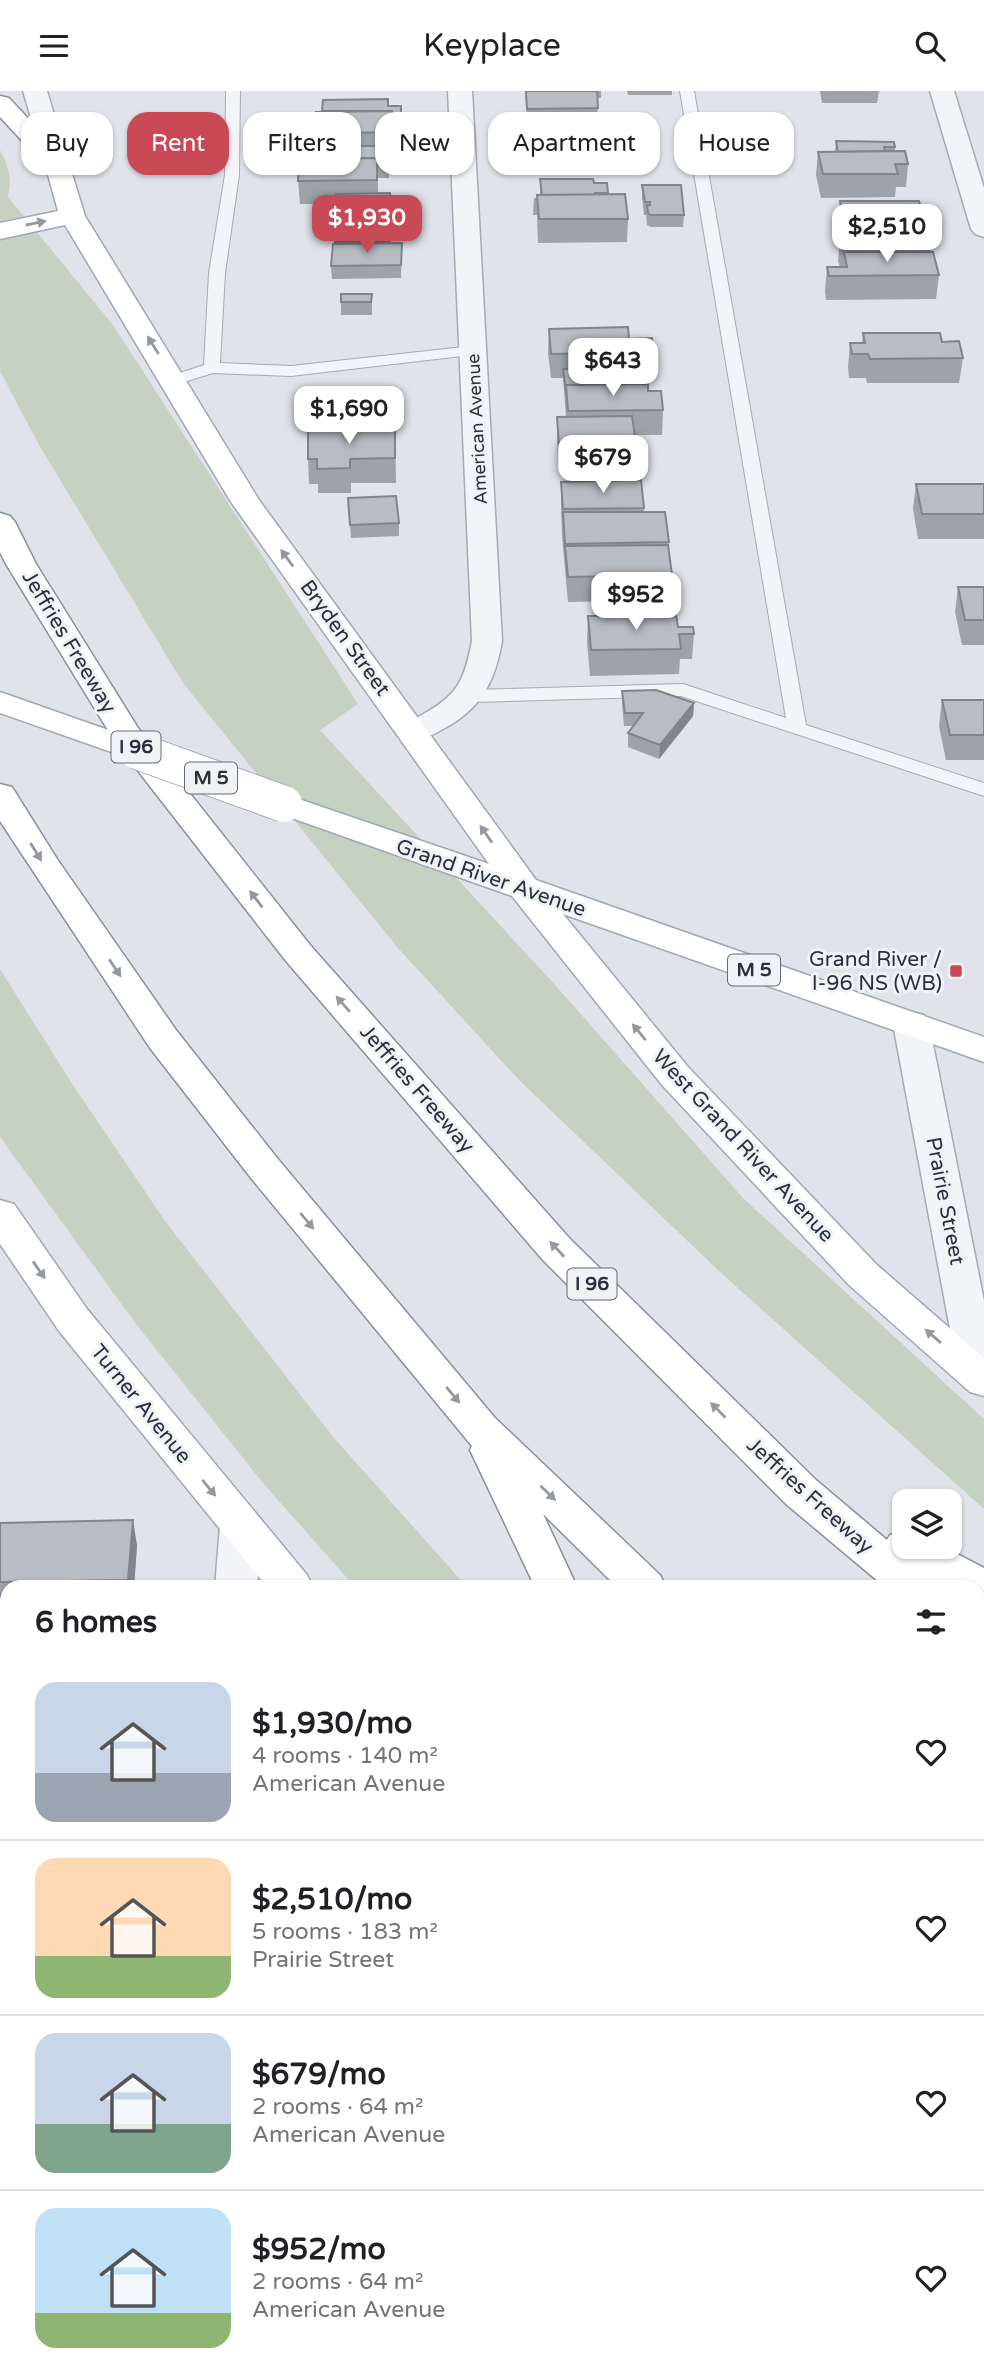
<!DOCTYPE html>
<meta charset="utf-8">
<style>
:root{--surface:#fff;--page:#f6f6f6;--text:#202124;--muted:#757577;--line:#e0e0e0;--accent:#ca4956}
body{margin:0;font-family:"Varela Round",sans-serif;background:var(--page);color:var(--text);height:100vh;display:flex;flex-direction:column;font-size:26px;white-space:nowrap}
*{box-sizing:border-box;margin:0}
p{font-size:23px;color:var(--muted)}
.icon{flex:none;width:38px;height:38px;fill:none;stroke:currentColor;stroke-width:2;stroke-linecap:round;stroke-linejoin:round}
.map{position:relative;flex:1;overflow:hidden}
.side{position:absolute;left:0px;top:1489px;width:985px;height:800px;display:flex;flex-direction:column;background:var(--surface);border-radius:21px 21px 0 0;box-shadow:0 2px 5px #0004}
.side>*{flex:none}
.top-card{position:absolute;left:21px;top:21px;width:943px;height:63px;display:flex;gap:14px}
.buttons{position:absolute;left:892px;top:1398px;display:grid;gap:14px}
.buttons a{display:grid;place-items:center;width:70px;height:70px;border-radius:14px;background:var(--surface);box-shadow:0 2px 5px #0004;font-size:35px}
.price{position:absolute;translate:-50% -60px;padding:0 16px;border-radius:14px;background:#fff;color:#222;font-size:23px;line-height:46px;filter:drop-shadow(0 2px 4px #0008)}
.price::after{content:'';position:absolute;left:50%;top:42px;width:21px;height:16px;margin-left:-10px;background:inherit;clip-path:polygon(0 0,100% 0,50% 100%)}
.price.on{background:var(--accent);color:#fff}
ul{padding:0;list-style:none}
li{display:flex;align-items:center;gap:21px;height:175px;padding:0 35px}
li+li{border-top:2px solid var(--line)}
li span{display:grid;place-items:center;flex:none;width:196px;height:140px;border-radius:21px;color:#555}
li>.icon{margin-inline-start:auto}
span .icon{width:84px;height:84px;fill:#fffc;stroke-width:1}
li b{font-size:30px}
h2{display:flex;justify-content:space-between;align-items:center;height:84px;padding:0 35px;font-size:30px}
.pill{padding:0 24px;border-radius:21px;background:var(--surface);box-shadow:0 2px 5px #0004;font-size:24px;line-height:63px}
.pill.on{background:var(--accent);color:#fff}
header{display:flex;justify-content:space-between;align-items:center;height:91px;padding:0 35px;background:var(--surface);font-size:32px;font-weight:600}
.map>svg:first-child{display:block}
.green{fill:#c5d2c2}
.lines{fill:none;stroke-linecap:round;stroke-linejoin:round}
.service-casing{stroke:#a5aab3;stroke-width:2}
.minor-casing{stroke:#a5aab3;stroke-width:3}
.tertiary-casing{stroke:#a5aab3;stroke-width:3}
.primary-casing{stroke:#a0a7b4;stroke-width:3}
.motorway-casing{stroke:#88909f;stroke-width:3}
.service{fill:#f3f4f7;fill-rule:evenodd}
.minor{fill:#f3f4f7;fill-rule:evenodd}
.tertiary{fill:#f3f4f7;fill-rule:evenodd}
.primary{fill:#fff;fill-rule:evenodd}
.motorway{fill:#fff;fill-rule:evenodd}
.primary-bridge-casing{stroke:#a0a7b4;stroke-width:38;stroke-linecap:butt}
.primary-bridge{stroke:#fff;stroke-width:36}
.wall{fill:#9ea2a9}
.shaded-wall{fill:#81848a}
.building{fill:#b8bcc5;stroke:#81848a;stroke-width:2}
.oneway{fill:#9498a0}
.poi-dot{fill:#ca4956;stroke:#f0f2f6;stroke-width:2.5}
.labels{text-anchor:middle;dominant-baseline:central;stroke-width:6;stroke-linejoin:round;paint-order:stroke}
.far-street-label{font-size:18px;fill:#293040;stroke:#f0f2f6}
.shield{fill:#f0f2f6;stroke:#656a77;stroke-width:2}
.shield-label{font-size:19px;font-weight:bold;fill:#293040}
.street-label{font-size:21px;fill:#293040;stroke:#f0f2f6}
.poi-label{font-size:21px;fill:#293040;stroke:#f0f2f6;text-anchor:end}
</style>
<header><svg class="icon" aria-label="menu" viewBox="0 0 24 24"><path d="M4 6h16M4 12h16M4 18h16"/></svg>Keyplace<svg class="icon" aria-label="search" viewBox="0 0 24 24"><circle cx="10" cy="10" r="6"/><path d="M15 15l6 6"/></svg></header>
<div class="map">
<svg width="984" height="2288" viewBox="0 0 984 2288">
<rect width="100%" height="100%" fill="#e0e3e9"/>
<g class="green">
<path d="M 0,59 C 9,76 12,87 8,106 L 113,234 L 358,613 L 320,639 L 556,895 L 743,1107 L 984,1328 L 984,1418 L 720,1181 L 519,989 L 397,856 L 183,592 L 39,354 L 0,280 Z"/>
<polygon points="0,878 71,991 165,1130 334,1347 467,1496 355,1496 263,1392 136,1233 0,1046"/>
<polygon points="978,2028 984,2033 984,2143 978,2137"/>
</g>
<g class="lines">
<defs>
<g id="service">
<polygon points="226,0 240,0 239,84 225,182 220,272 291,275 473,255 479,257 481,260 479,263 291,285 213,282 174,294 168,292 166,289 168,286 204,274 209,182 225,84"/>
<polygon points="680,0 694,0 806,634 984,692 984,705 681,605 471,611 462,605 471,599 683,593 786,627"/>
<polygon points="698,2282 730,2282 731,2288 699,2288"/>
</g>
<g id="minor">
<path d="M 448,0 L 472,0 L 502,550 C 495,591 481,618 443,638 C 429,646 418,652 402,648 L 397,641 C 403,632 411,630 420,625 C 457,605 464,591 472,550 Z"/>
<polygon points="930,0 954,0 984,97 984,146 975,143 971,138"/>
<polygon points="911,921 924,924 929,933 984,1210 984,1300 979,1301 965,1297 959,1286 893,933 898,924"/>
<polygon points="241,1418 256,1423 262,1435 257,1496 215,1496 220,1435 226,1423"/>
<rect x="175" y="2282" width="52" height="6"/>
</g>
<polygon id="tertiary" points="23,0 47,0 69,73 66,78 57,80 48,78 45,73"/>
<g id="primary">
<polygon points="57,66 66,68 69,73 85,125 259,409 536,789 984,946 984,971 563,823 688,976 877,1174 984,1267 984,1305 970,1301 849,1194 662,994 512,805 272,720 267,713 272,706 284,703 489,773 231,411 65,134 0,148 0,132 58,120 45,73 48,68"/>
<polygon points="0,601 148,653 153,660 148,667 137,670 0,622"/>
<polygon points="0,1109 14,1113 87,1218 307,1484 313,1496 267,1496 59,1240 0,1153"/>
<polygon points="978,2183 984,2186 984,2241 978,2238"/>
</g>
<g id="motorway">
<polygon points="0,5 9,7 66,68 69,73 66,78 57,80 48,78 0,26"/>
<polygon points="0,422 10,425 15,431 36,473 138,637 310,854 570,1148 816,1389 887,1449 890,1444 905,1439 905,1456 944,1456 984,1477 984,1515 978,1513 978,1496 944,1496 933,1490 935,1496 885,1496 786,1413 542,1168 286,870 114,649 6,473 0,461"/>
<polygon points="0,693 12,696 57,768 176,939 277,1067 495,1327 660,1484 666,1496 617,1496 543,1423 577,1496 535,1496 470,1359 472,1355 251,1087 150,957 0,730"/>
<polygon points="978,1532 984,1534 984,1573 978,1571"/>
<polygon points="978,1789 984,1791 984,1836 978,1834"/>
<polygon points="978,1937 984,1940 984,1989 978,1987"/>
</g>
</defs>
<use href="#service" class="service-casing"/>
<use href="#minor" class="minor-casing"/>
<use href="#tertiary" class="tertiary-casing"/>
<use href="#primary" class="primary-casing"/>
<use href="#motorway" class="motorway-casing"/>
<use href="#service" class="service"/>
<use href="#minor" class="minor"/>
<use href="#tertiary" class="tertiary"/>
<use href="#primary" class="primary"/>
<use href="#motorway" class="motorway"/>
<defs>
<polyline id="primary-bridge" points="137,660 284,713"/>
</defs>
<use href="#primary-bridge" class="primary-bridge-casing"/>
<use href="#primary-bridge" class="primary-bridge"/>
</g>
<g class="wall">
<polygon points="525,0 601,0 601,7 597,7 598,29 527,30"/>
<polygon points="627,0 672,0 672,4 628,4"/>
<polygon points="820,0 879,0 877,12 822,12"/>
<polygon points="388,15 401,15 401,41 392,41 393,64 389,64 389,87 378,87 378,103 390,105 400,105 400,134 390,134 389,137 390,152 402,152 401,187 332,188 331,175 335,153 335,113 300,113 298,90 315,68 315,66 298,66 297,43 315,32"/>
<polygon points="288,50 287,66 251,67 251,54"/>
<polygon points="836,50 895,56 895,60 908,73 906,96 896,96 895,106 821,107 816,84 818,61 835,61"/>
<polygon points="540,88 607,92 608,104 628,128 627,151 538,152 537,124 533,124 534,107 537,107 540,104"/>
<polygon points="642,94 684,124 683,136 651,136 647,134 646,124 644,124 642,106"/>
<polygon points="840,110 924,132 924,134 932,157 931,161 939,184 936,208 826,209 825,200 827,176 840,176 838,170 840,147 838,134"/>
<polygon points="372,203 372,224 341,224 341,211"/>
<polygon points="549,238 629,248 654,261 653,285 616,286 617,294 648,300 663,319 662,344 635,344 635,368 644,417 644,421 669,451 668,458 672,484 670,509 568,511 562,446 561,415 561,391 571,391 571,377 559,378 557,351 557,326 566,326 563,287 551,287 548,262"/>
<polygon points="863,242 942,251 963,267 959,292 867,292 866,287 849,287 848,276 850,252 862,252"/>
<polygon points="395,338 396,392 351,392 351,402 318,402 318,393 309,393 308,368"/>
<polygon points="916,393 984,393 984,448 918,448 913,418"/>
<polygon points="348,407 399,432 399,445 351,447"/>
<polygon points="958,496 984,496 984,554 962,554 955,521"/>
<polygon points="588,525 678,536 694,543 692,568 680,568 679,583 590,585 587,551"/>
<polygon points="622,600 694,612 693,625 659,668 628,656 628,642 633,635 624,635 622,613"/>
<polygon points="942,609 984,609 984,669 946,669 939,635"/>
<polygon points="0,1432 137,1454 134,1496 7,1496 7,1591 0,1592"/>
<polygon points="0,2088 7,2088 7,2201 0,2202"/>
</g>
<g class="shaded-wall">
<polygon points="694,612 693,625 659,668 660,654"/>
<polygon points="133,1429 137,1454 134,1496 130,1496 128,1489"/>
</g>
<g class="building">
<polygon points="526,0 597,0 598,17 527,18"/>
<polygon points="388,8 388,15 401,15 401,28 392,28 392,20 322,20 323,9"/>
<polygon points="392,20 392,41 297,43 297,32 315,32 316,21"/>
<polygon points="287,37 286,54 251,54 252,38"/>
<polygon points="836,50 894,51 895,56 884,56 885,60 838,61"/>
<polygon points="315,55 389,55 389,74 377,75 377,67 315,68"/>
<polygon points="905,60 908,73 895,73 898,83 823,83 818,61"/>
<polygon points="377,67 377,89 298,90 299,68"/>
<polygon points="540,88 593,88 594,92 607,92 608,102 595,102 595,104 542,104"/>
<polygon points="642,94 681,94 684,124 651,124 648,122 647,114 650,114 650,111 645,111"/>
<polygon points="390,102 390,105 400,105 400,121 390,121 390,124 335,125 336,103"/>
<polygon points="625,103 628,128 539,128 537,104"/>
<polygon points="840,110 919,110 924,132 844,132"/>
<polygon points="389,127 390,150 335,151 335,128"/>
<polygon points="926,134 932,157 843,158 840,146 868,146 865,135"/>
<polygon points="402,152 401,174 331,175 333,153"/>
<polygon points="844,161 933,161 939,184 829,185 827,176 847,176"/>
<polygon points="341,203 372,203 371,211 341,211"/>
<polygon points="628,236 629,248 652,247 654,261 551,263 549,238"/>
<polygon points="863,242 940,242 942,251 959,250 963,267 870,268 868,263 852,263 850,252 865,252"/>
<polygon points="615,277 617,294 566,294 566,300 563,278"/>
<polygon points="648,293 648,300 661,300 663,319 568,320 566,294"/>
<polygon points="632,325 636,352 559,353 557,326"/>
<polygon points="395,338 395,367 350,368 350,377 317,378 317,368 308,368 308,339"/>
<polygon points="637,368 640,390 573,390 571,370"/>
<polygon points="641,389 644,417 563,418 561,391"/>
<polygon points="916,393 984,393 984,423 922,423"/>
<polygon points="396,405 399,432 350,434 348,407"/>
<polygon points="563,421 665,421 669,451 565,453"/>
<polygon points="668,454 672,484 568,486 565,455"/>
<polygon points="958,496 984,496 984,529 965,529"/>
<polygon points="676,524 678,536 693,536 694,543 679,543 681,558 591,559 588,525"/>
<polygon points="656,599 694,612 660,654 628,642 643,622 625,622 622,600"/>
<polygon points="942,609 984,609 984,644 950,644"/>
<polygon points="133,1429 128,1489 0,1491 0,1432"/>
<rect x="0" y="1503" width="7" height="64"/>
<polygon points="0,2088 7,2088 7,2180 0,2181"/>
</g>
<defs><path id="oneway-solid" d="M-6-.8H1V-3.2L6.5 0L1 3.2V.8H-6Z" transform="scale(1.75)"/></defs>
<g class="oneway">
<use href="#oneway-solid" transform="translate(36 132) rotate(-12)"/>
<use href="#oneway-solid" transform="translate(153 254) rotate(-122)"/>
<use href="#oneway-solid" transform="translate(287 467) rotate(-126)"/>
<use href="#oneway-solid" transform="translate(486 743) rotate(-125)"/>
<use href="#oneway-solid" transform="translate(36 761) rotate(58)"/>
<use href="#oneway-solid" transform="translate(256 808) rotate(-128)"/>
<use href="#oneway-solid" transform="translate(115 877) rotate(56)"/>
<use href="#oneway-solid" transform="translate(343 913) rotate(-131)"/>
<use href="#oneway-solid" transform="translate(639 941) rotate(-129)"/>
<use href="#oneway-solid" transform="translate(307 1130) rotate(50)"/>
<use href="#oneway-solid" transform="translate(557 1158) rotate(-133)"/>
<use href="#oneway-solid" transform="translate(39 1179) rotate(55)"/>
<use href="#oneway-solid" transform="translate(933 1245) rotate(-139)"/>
<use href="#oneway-solid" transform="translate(453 1304) rotate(50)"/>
<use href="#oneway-solid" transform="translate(718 1319) rotate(-135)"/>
<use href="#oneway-solid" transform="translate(209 1397) rotate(51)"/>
<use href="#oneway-solid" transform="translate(548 1402) rotate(44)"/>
</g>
<rect class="poi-dot" x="949" y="873" width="14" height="14" rx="3.5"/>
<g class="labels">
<g class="far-street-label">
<text transform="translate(477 338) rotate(-93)">American Avenue</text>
</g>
<g class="shield">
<rect x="111.5" y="640.5" width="49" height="31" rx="5"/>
<rect x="185" y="671.5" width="52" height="31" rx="5"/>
<rect x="728" y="863.5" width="52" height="31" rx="5"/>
<rect x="567.5" y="1177.5" width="49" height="31" rx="5"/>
</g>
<g class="shield-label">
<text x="136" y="656">I 96</text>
<text x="211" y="687">M 5</text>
<text x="754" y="879">M 5</text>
<text x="592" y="1193">I 96</text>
</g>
<g class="street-label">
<text transform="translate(345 547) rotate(54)">Bryden Street</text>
<text transform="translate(69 551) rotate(59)">Jeffries Freeway</text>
<text transform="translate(491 787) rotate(19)">Grand River Avenue</text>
<text transform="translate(417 998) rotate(49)">Jeffries Freeway</text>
<text transform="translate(743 1055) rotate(47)">West Grand River Avenue</text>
<text transform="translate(945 1110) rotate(79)">Prairie Street</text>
<text transform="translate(141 1313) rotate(51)">Turner Avenue</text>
<text transform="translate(810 1405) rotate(42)">Jeffries Freeway</text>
</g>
<g class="poi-label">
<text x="942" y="868">Grand River /<tspan x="942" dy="24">I-96 NS (WB)</tspan></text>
</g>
</g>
</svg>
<div class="buttons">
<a><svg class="icon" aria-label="layers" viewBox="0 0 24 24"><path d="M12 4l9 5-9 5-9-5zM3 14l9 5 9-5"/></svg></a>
</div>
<b class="price on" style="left:367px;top:164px">$1,930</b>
<b class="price" style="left:887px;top:173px">$2,510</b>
<b class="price" style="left:613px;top:307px">$643</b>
<b class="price" style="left:349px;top:355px">$1,690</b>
<b class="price" style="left:603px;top:404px">$679</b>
<b class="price" style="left:636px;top:541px">$952</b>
<div class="top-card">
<a class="pill">Buy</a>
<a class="pill on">Rent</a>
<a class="pill">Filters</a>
<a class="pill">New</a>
<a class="pill">Apartment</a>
<a class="pill">House</a>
</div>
<section class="side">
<h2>6 homes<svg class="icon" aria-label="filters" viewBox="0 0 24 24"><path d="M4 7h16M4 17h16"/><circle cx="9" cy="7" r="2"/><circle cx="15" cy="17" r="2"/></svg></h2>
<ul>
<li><span style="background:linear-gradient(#c9d6e8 65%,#9aa5b1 0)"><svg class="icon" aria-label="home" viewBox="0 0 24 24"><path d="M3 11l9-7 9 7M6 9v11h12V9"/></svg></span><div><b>$1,930/mo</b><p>4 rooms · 140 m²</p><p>American Avenue</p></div><svg class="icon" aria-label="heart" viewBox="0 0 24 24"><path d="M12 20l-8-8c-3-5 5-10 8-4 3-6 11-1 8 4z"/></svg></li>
<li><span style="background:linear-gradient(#ffd9b3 70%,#8fb573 0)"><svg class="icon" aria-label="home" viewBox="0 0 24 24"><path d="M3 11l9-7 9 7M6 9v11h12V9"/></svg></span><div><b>$2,510/mo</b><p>5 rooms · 183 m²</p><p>Prairie Street</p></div><svg class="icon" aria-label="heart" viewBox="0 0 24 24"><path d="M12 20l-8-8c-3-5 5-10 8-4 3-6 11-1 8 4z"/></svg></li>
<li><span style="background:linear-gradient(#c9d6e8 65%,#7fa58c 0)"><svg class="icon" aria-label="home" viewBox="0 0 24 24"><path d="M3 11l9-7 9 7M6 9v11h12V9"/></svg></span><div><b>$679/mo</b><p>2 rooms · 64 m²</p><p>American Avenue</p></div><svg class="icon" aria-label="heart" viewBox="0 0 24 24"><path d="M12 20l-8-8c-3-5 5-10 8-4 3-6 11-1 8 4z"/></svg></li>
<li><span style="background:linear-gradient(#bfe0f5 75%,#8fb573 0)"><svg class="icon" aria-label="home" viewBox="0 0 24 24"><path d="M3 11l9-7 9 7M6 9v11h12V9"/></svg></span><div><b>$952/mo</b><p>2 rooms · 64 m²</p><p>American Avenue</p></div><svg class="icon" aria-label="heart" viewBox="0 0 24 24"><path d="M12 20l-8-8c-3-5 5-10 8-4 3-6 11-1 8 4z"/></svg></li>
</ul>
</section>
</div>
